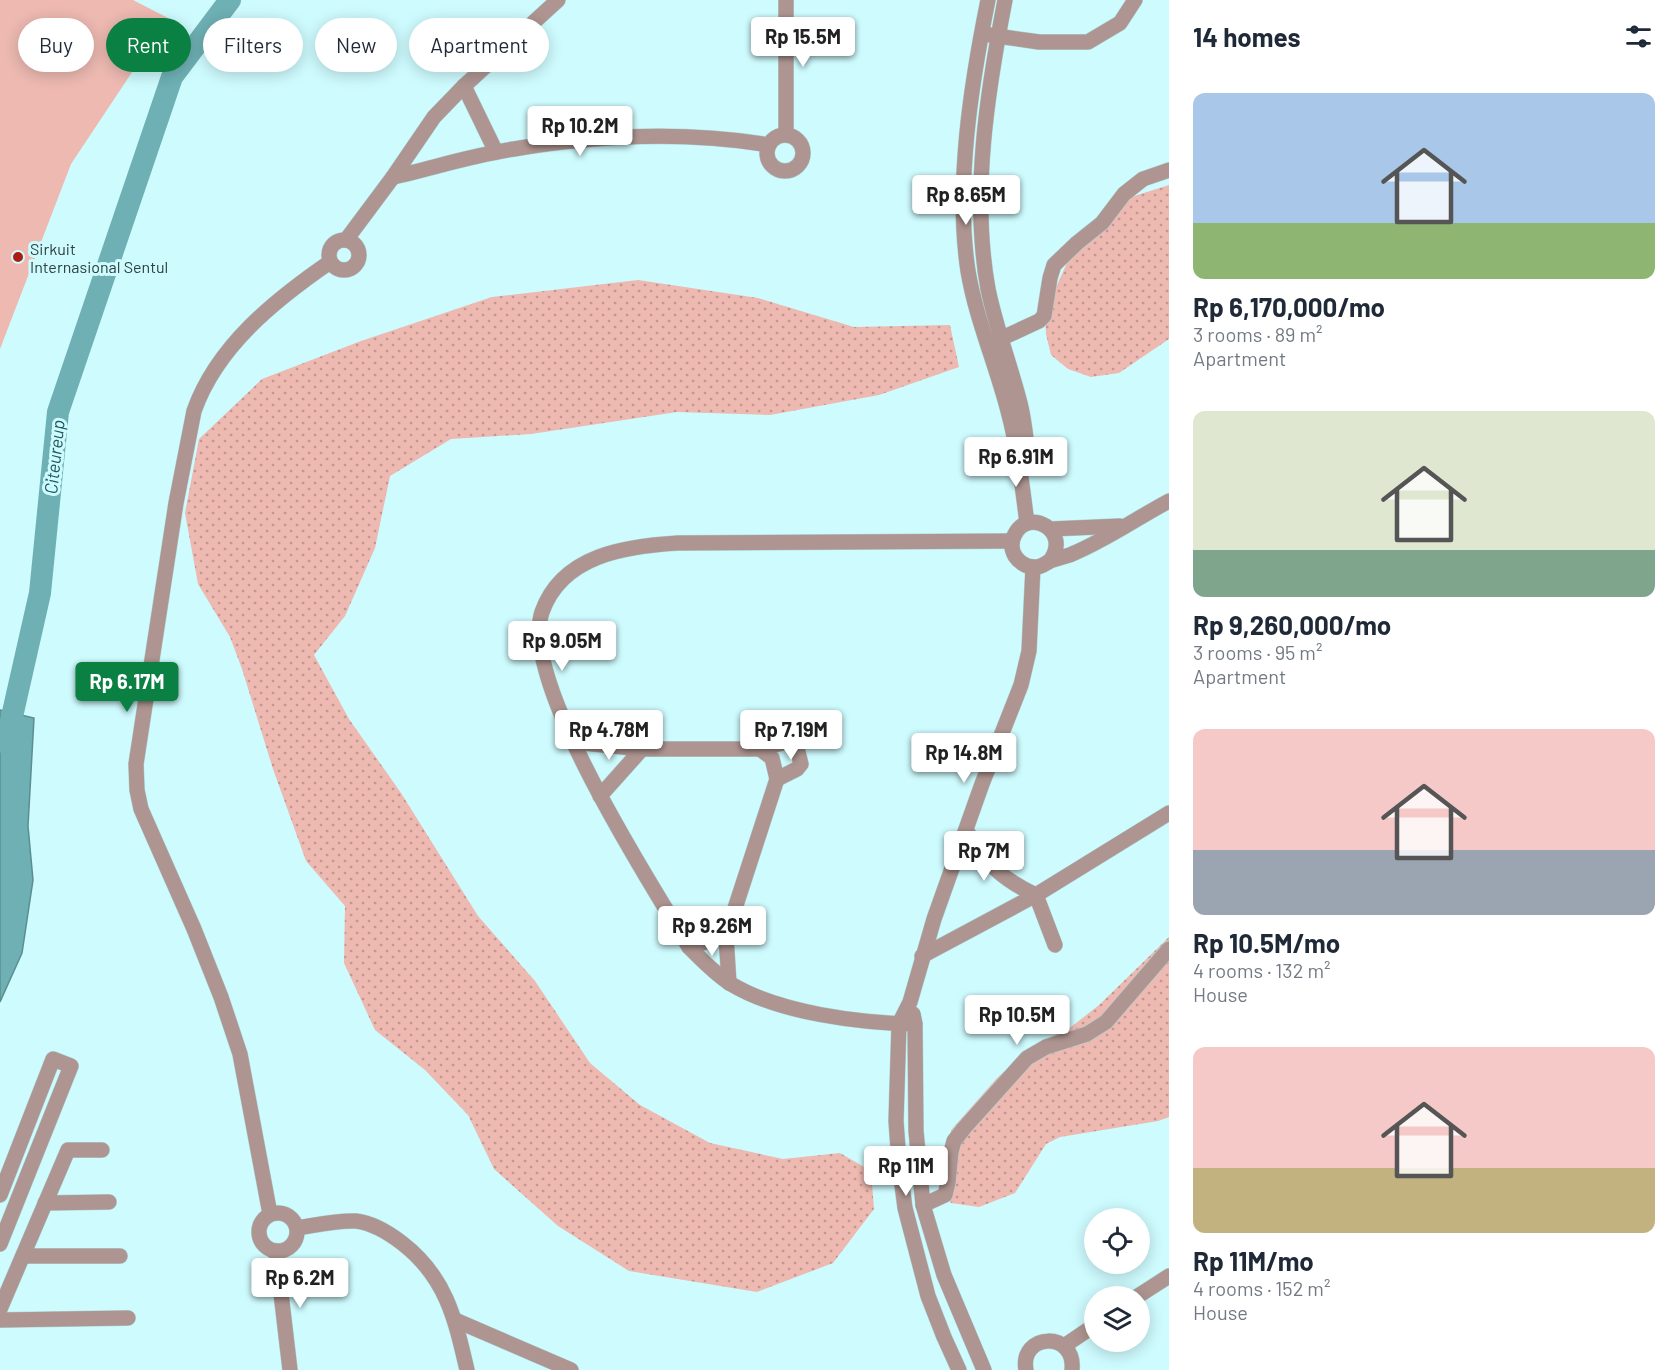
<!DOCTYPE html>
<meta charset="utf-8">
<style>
:root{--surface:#fff;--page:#f6f6f7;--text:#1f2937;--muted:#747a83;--accent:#0b8043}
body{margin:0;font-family:Barlow,sans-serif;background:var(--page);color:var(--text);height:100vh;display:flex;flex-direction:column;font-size:22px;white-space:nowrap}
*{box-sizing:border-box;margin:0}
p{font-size:20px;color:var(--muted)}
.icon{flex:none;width:33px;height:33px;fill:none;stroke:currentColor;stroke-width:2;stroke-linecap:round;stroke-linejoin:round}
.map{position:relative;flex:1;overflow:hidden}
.sheet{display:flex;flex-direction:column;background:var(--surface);width:510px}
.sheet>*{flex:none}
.hud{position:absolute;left:18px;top:18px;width:570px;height:54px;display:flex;gap:12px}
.buttons{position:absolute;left:1084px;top:1208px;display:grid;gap:12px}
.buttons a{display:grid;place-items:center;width:66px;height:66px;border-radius:50%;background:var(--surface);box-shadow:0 3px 15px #0003;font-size:30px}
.price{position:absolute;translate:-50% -51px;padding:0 14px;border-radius:6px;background:#fff;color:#222;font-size:20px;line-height:39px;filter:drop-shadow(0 2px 3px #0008)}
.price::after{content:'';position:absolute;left:50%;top:36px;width:18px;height:14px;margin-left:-9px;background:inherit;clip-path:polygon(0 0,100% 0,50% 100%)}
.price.current{background:var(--accent);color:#fff}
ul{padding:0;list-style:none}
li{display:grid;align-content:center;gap:12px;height:318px;padding:0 24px}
li span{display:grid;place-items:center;height:186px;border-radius:12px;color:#555}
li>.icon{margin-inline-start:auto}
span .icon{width:108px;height:108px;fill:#fffc;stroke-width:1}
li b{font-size:26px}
h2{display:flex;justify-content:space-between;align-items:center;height:72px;padding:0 24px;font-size:26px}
.tag{padding:0 21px;border-radius:27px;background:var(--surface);box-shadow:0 3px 15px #0003;font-size:21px;line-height:54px}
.tag.current{background:var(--accent);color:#fff}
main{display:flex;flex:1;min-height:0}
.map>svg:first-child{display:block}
.grass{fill:url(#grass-dots)}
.pitch{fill:#edb9b1}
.water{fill:#6eb0b4;stroke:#5b8e92;stroke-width:1.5}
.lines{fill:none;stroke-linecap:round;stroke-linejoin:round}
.river{stroke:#6eb0b4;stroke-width:22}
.minor-casing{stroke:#aed6d8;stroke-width:16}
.minor{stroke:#ae9591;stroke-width:15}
.poi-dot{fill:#ad1c13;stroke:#cefbfe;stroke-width:2}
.labels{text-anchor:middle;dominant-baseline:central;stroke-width:6;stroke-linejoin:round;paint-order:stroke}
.poi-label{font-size:16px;fill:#2e4041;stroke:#cefbfe;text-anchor:start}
.water-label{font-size:18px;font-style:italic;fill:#20585c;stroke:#cefbfe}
</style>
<main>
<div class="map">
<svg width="1169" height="1370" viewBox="0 0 1169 1370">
<defs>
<pattern id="grass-dots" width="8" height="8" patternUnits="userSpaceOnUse" patternTransform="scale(1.5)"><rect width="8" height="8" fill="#edb9b1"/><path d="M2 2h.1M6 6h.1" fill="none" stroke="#c09892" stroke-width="1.8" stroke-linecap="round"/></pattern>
</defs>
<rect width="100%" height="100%" fill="#cefbfe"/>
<g class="grass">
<polygon points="1169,185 1169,339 1119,373 1091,377 1068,369 1051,355 1046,334 1045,312 1071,254 1128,198"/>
<polygon points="638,280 758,298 854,327 950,325 959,367 879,395 770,415 677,412 531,434 451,439 390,476 375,548 345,616 314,655 349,719 401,793 478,916 535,981 590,1063 640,1105 710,1143 783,1159 840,1153 871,1171 874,1209 833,1263 757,1292 629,1271 558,1226 494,1169 468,1115 425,1070 375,1030 344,963 345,906 306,861 273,769 242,669 230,637 198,584 185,513 199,439 262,379 361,341 492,297"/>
<polygon points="1169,937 1169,1117 1158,1121 1060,1137 1046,1144 1015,1193 979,1207 951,1203 940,1188 939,1161 952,1129 997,1078 1032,1046 1071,1027 1099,1005"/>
</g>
<polygon class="pitch" points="0,0 133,0 168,18 71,164 0,349"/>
<polygon class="water" points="0,710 34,718 28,826 33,880 22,953 0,1002"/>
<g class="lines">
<polyline class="river" points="6,743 40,593 58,412 172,77 230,0"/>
<defs>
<g id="minor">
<path d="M 988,0 C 971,84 955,186 968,271 C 976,319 996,364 1008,411 C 1018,448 1022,485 1027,523"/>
<path d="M 1005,0 C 987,93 971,195 988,289 C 996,328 1010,364 1020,403 C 1025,422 1026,442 1029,461"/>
<polyline points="990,35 1039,42 1088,42 1120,23 1135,0"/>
<polyline points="464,86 496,152"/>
<polyline points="786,135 786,0"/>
<circle cx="785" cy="153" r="18"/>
<path d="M 393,177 C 433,168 473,155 514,149 C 598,135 684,131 769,145"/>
<circle cx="344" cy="255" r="15"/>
<polyline points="346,240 393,177 434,117 464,86 558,0"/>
<polyline points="1000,339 1039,321 1044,316 1050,278 1054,265 1077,243 1102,223 1124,194 1143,179 1169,170"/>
<polyline points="1051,529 1120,526"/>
<path d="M 1050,561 C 1072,531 1029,507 1015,534 C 1011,541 1011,549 1015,556 C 1019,562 1026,567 1034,567 C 1041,568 1044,564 1050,561 C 1057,558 1065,557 1072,554 C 1106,540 1137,518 1169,501"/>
<polyline points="574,742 642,749 760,749 772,758 777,779 726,936 729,983"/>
<polyline points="760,749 786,742 796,744 801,764 797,769 777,779"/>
<polyline points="600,796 642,749"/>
<path d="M 966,830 C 986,863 1001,879 1036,895 L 1055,945"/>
<polyline points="689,947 726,936"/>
<polyline points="922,956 1036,895 1169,813"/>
<polyline points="913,1014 915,1024 916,1131 923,1205 944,1275 984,1370"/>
<path d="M 915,1024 C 859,1023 779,1013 731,984 C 715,974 702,960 689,947 C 651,884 519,680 542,612 C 562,555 626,546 678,543 L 1012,541"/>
<polyline points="0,1195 53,1059 71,1066 0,1244"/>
<polyline points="45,1203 109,1202"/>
<polyline points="923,1205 945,1195 948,1183 951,1152 954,1141 965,1127 1027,1058 1046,1047 1087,1034 1106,1022 1169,949"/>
<circle cx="278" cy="1232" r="19"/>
<path d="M 270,1214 L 240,1054 L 221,997 L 194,929 L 141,809 L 137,790 L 136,764 L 176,503 L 194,411 C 217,346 275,300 330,262"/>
<path d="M 297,1228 C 316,1225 337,1220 356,1221 C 373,1223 389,1233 402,1243 C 446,1277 455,1318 467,1370"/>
<polyline points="276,1251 290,1370"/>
<polyline points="23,1256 120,1256"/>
<polyline points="1138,1296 1169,1276"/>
<polyline points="0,1309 68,1150 102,1150"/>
<polyline points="0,1320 128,1318"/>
<polyline points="455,1320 571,1370"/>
<polyline points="1064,1346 1095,1325"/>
<polyline points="959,1370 944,1337 928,1296 905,1208 899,1162 896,1121 899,1024 910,1002 934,919 982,784 1021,685 1029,651 1033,567"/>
<path d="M 1026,1370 C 1019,1333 1076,1330 1072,1370"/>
</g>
</defs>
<use href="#minor" class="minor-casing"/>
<use href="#minor" class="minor"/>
</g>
<circle class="poi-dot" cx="18" cy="257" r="6"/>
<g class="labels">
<g class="poi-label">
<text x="30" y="248">Sirkuit<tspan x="30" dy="18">Internasional Sentul</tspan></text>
</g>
<g class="water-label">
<text transform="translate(54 457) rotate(-84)">Citeureup</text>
</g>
</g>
</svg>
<div class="buttons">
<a><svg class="icon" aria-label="locate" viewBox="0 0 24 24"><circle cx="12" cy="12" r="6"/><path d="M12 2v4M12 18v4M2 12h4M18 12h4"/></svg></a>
<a><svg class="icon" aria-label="layers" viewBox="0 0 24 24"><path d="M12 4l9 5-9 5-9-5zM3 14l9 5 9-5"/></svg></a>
</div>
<b class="price" style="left:803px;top:68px">Rp 15.5M</b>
<b class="price" style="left:580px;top:157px">Rp 10.2M</b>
<b class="price" style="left:966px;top:226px">Rp 8.65M</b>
<b class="price" style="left:1016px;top:488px">Rp 6.91M</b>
<b class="price" style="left:562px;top:672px">Rp 9.05M</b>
<b class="price current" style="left:127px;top:713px">Rp 6.17M</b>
<b class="price" style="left:609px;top:761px">Rp 4.78M</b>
<b class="price" style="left:791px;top:761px">Rp 7.19M</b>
<b class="price" style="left:964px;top:784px">Rp 14.8M</b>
<b class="price" style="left:984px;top:882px">Rp 7M</b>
<b class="price" style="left:712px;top:957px">Rp 9.26M</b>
<b class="price" style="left:1017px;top:1046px">Rp 10.5M</b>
<b class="price" style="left:906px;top:1197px">Rp 11M</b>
<b class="price" style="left:300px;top:1309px">Rp 6.2M</b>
<div class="hud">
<a class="tag">Buy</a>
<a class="tag current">Rent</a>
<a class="tag">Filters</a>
<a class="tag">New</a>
<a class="tag">Apartment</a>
</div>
</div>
<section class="sheet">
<h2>14 homes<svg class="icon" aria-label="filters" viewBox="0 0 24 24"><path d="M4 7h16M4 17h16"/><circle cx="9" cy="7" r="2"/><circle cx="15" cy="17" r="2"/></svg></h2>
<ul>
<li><span style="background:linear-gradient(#a9c7e8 70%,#8fb573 0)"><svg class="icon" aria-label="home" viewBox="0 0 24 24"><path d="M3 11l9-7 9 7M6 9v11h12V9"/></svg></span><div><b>Rp 6,170,000/mo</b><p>3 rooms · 89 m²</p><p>Apartment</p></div></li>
<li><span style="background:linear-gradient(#dfe7d0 75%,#7fa58c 0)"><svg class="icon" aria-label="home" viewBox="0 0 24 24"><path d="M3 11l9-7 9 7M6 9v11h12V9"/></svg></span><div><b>Rp 9,260,000/mo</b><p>3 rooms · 95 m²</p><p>Apartment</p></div></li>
<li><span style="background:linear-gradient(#f6c9c9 65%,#9aa5b1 0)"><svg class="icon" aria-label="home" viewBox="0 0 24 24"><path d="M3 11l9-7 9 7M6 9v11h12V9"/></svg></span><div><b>Rp 10.5M/mo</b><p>4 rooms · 132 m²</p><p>House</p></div></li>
<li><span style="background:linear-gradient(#f6c9c9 65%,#c2b280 0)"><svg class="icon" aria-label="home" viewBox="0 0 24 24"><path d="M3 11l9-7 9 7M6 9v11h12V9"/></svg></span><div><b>Rp 11M/mo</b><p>4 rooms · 152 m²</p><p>House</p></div></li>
</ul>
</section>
</main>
